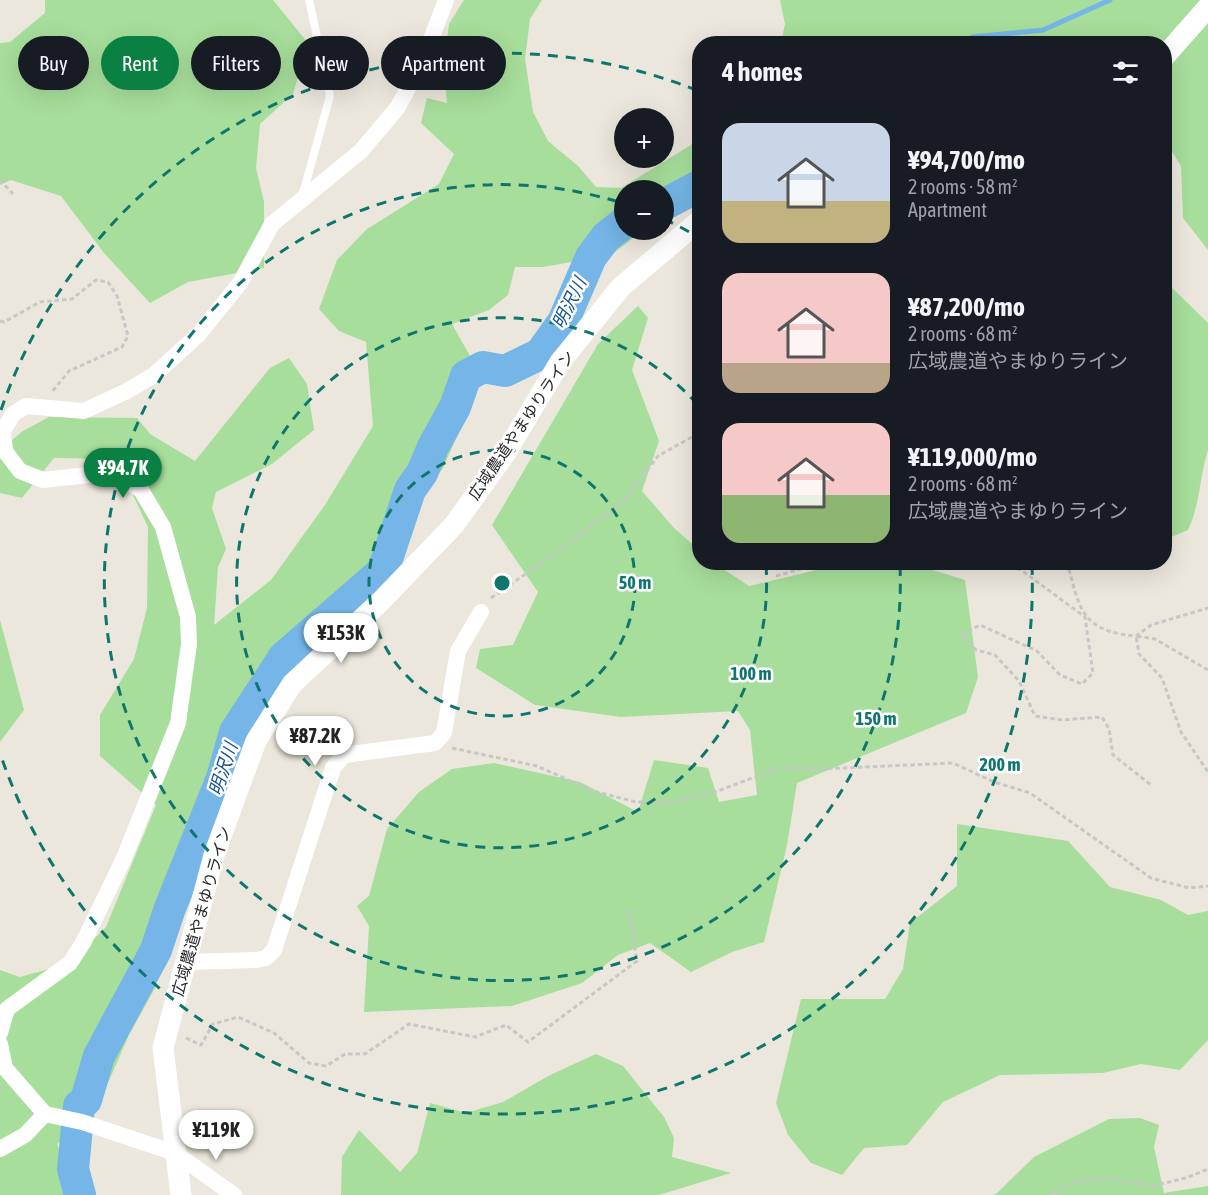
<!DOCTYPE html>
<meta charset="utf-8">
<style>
:root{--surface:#171b24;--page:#242831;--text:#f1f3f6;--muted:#9ea1a6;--accent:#0b8043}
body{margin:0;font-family:"Asap Condensed","Noto Sans JP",sans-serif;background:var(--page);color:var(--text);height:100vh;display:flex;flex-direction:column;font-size:22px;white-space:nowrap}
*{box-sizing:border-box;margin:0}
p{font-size:20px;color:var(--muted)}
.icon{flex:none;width:33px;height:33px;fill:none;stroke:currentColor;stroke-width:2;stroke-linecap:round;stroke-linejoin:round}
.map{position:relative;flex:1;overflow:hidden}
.panel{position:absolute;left:692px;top:36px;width:480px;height:534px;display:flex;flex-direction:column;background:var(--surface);border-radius:24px;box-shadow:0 6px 24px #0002}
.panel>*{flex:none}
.banner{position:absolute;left:18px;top:36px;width:570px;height:54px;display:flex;gap:12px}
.tools{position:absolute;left:614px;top:108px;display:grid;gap:12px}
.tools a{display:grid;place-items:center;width:60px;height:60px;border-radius:50%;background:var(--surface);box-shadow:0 6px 24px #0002;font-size:30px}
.price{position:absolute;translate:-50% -51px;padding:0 14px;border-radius:21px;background:#fff;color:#222;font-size:20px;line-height:39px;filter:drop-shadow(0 2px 3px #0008)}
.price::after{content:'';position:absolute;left:50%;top:36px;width:18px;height:14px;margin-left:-9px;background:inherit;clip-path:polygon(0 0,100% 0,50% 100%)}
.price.current{background:var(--accent);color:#fff}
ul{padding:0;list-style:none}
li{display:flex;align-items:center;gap:18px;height:150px;padding:0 30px}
li span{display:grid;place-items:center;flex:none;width:168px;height:120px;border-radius:18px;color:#555}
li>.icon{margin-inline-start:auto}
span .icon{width:72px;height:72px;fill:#fffc;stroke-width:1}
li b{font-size:26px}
h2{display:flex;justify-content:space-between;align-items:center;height:72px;padding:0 30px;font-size:26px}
.chip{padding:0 21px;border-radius:27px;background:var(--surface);box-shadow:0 6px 24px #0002;font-size:21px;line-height:54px}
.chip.current{background:var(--accent);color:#fff}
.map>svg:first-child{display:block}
.green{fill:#a7de9b}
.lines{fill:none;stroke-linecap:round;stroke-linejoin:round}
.stream{stroke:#75b5e7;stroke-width:5}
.river{stroke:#75b5e7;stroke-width:32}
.path{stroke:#c7c7c7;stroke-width:3;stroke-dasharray:4.5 3;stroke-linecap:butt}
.service{stroke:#fff;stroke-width:8}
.minor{stroke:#fff;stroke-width:16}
.tertiary{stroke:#fff;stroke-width:21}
.ring{fill:none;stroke:#0f766e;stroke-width:3;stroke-dasharray:10 8}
.labels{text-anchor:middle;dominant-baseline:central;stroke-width:5;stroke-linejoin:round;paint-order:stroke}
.street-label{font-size:16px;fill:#292929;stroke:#fff}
.water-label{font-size:18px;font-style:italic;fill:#155292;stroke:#fff}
.centre{fill:#0f766e;stroke:#fff;stroke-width:3}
.ring-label{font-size:18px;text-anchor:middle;font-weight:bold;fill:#0f766e;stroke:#fff;stroke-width:5;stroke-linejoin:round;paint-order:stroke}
</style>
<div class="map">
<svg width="1208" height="1195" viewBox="0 0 1208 1195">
<rect width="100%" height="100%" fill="#ebe7dc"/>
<g class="green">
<polygon points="45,0 273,0 308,43 293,94 260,124 256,168 264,202 264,268 188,282 150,303 104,253 61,196 11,180 0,185 0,43 10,42 45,13"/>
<polygon points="464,0 542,0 530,19 525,59 533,112 548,141 578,166 596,187 621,188 699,140 699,199 663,216 663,190 624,190 624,230 644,230 611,255 543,267 515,267 508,295 489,310 452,324 470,356 477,392 443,468 414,506 387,578 290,669 250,731 188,886 155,988 129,1035 97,1108 57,1144 78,1195 0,1195 0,970 20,977 70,963 106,927 156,805 100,756 100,715 134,659 147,608 148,527 116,459 54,458 22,498 0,493 0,450 23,431 49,417 137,418 150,434 195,461 270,368 289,358 307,384 314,430 272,464 216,492 212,508 226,549 218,567 214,625 271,580 325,505 373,426 366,342 339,331 319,309 337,260 367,229 439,184 454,154 421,123 427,98 447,103 444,64 449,24"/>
<polygon points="780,0 1208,0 1208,250 1183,218 1181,166 1164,139 1164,68 1186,47 1164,44 781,43 785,24"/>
<path d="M 1164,280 L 1208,323 L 1208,450 C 1199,479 1201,501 1188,530 L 1164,540 Z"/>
<polygon points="638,306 648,318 632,370 659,441 642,491 674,528 699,550 699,562 714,563 749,586 850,562 910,563 965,580 978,677 966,713 797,783 787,845 764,942 732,952 691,972 650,943 618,955 582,983 512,1006 364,1012 369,926 357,906 369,896 387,829 419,792 452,769 494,763 580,782 638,812 654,760 708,768 719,802 757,795 750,730 738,711 621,717 535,705 476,668 480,649 513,645 538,592 492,525 598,344"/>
<polygon points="0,620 24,710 0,742"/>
<polygon points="957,824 1068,841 1110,887 1161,900 1188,915 1208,911 1208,1040 1180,1070 1141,1064 1103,1073 1000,1075 943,1102 907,1145 864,1148 842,1175 811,1163 788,1135 776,1103 801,999 885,999 903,969 910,923 957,886"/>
<polygon points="596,1054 623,1066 664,1117 674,1138 672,1157 731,1173 659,1195 341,1195 342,1157 359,1130 400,1172 417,1153 430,1103 466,1113 503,1102 550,1075"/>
<polygon points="1140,1118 1159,1125 1154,1147 1164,1193 1208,1186 1208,1195 992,1195 996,1194 1034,1157 1109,1119"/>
</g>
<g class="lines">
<polyline class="stream" points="957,44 972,37 1043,30 1110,0"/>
<g class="river">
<polyline points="663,205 699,186"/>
<polyline points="80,1195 73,1169 79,1106 86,1100 99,1056 156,950 170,908 222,778 235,732 284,657 383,571 410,490 422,473 433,447 455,407 466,376 483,367 505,371 540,354 563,322 591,257 606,237 624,223"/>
</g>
<g class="path">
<polyline points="0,180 13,194"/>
<polyline points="0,321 4,322 40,302 72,299 96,280 108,282 117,296 128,336 122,347 69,371 51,393"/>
<polyline points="995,562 1021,570 1085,617 1093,673 1082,684 1060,675 1037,651 980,625 961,635 976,650 995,655 1019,681 1035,716 1062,720 1102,717 1109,729 1113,755 1151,785"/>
<path d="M 1067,562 C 1080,610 1081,631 1136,636 L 1151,625 L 1208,608"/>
<polyline points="776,576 825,562"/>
<polyline points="491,598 563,548 623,501 658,456 699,433"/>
<polyline points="1208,670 1155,639 1136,636 1139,654 1162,678 1181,732 1208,772"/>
<polyline points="452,748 537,766 593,791 636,802 672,802 715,792 779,768 821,769 953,763 994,782 1030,793 1151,878 1189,888 1208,886"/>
<polyline points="186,1038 201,1045 213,1024 238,1017 274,1033 309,1063 326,1066 345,1054 365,1054 409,1024 475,1037 506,1025 528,1042 637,961 629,908"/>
<polyline points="1052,1195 1076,1181 1110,1178 1152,1186 1186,1178 1208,1169"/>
</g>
<polyline class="service" points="302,197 330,96 309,0"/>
<g class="minor">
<polyline points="185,962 257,960 266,958 274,950 333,768 344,755 435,743 444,733 458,651 481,612"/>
<polyline points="0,1033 7,1009 70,963 83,943 124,858 178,723 189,644 188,617 163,527 141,490 120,477 97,474 43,480 20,471 5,451 3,431 13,414 26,406 84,411 127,391 154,375 199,334 240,283 272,224 361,151 398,107 423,60 446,0"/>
<polyline points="0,1044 5,1068 45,1114 82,1122 175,1153 234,1195"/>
<polyline points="0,1149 25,1135 45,1114"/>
</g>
<g class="tertiary">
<polyline points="1164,57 1208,7"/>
<polyline points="181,1195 163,1048 214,855 256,741 292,684 381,601 454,525 505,454 560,362 621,287 699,221"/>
</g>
</g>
<g class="ring">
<circle cx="502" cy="583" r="133"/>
<path d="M766 565A265 265 0 1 1 699 406"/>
<path d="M664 219A398 398 0 0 1 698 237M900 566A398 398 0 1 1 622 203"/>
<path d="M1 410A530 530 0 0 1 696 90M1032 565A530 530 0 0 1 1 756"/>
</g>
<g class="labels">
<g class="street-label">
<text transform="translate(521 425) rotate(-56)">広域農道やまゆりライン</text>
<text transform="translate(201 911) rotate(-74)">広域農道やまゆりライン</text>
</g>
<g class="water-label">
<text transform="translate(569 303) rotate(-64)">明沢川</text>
<text transform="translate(223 769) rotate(-72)">明沢川</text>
</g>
</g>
<circle cx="502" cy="583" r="9" class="centre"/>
<g class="ring-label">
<text x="635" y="589">50 m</text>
<text x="751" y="680">100 m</text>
<text x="876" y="725">150 m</text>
<text x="1000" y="771">200 m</text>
</g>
</svg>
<div class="tools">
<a>+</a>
<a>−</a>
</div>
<b class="price current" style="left:123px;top:499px">¥94.7K</b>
<b class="price" style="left:341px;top:664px">¥153K</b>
<b class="price" style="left:315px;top:767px">¥87.2K</b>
<b class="price" style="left:216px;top:1161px">¥119K</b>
<div class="banner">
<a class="chip">Buy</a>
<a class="chip current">Rent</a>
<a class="chip">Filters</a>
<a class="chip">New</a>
<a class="chip">Apartment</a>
</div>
<section class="panel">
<h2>4 homes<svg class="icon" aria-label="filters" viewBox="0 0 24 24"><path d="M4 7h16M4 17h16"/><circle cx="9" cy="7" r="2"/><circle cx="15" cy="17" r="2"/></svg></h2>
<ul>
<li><span style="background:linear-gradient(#c9d6e8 65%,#c2b280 0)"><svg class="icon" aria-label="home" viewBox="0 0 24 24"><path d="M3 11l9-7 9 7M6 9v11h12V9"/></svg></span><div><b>¥94,700/mo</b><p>2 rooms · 58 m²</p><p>Apartment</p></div></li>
<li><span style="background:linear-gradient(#f6c9c9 75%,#b9a48a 0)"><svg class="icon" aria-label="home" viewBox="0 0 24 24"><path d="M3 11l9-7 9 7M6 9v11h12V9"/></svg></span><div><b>¥87,200/mo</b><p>2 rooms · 68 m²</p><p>広域農道やまゆりライン</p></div></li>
<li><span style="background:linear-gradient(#f6c9c9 60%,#8fb573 0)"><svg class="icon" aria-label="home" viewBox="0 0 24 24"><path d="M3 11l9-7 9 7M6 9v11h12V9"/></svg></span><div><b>¥119,000/mo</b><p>2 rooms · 68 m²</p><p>広域農道やまゆりライン</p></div></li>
</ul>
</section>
</div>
